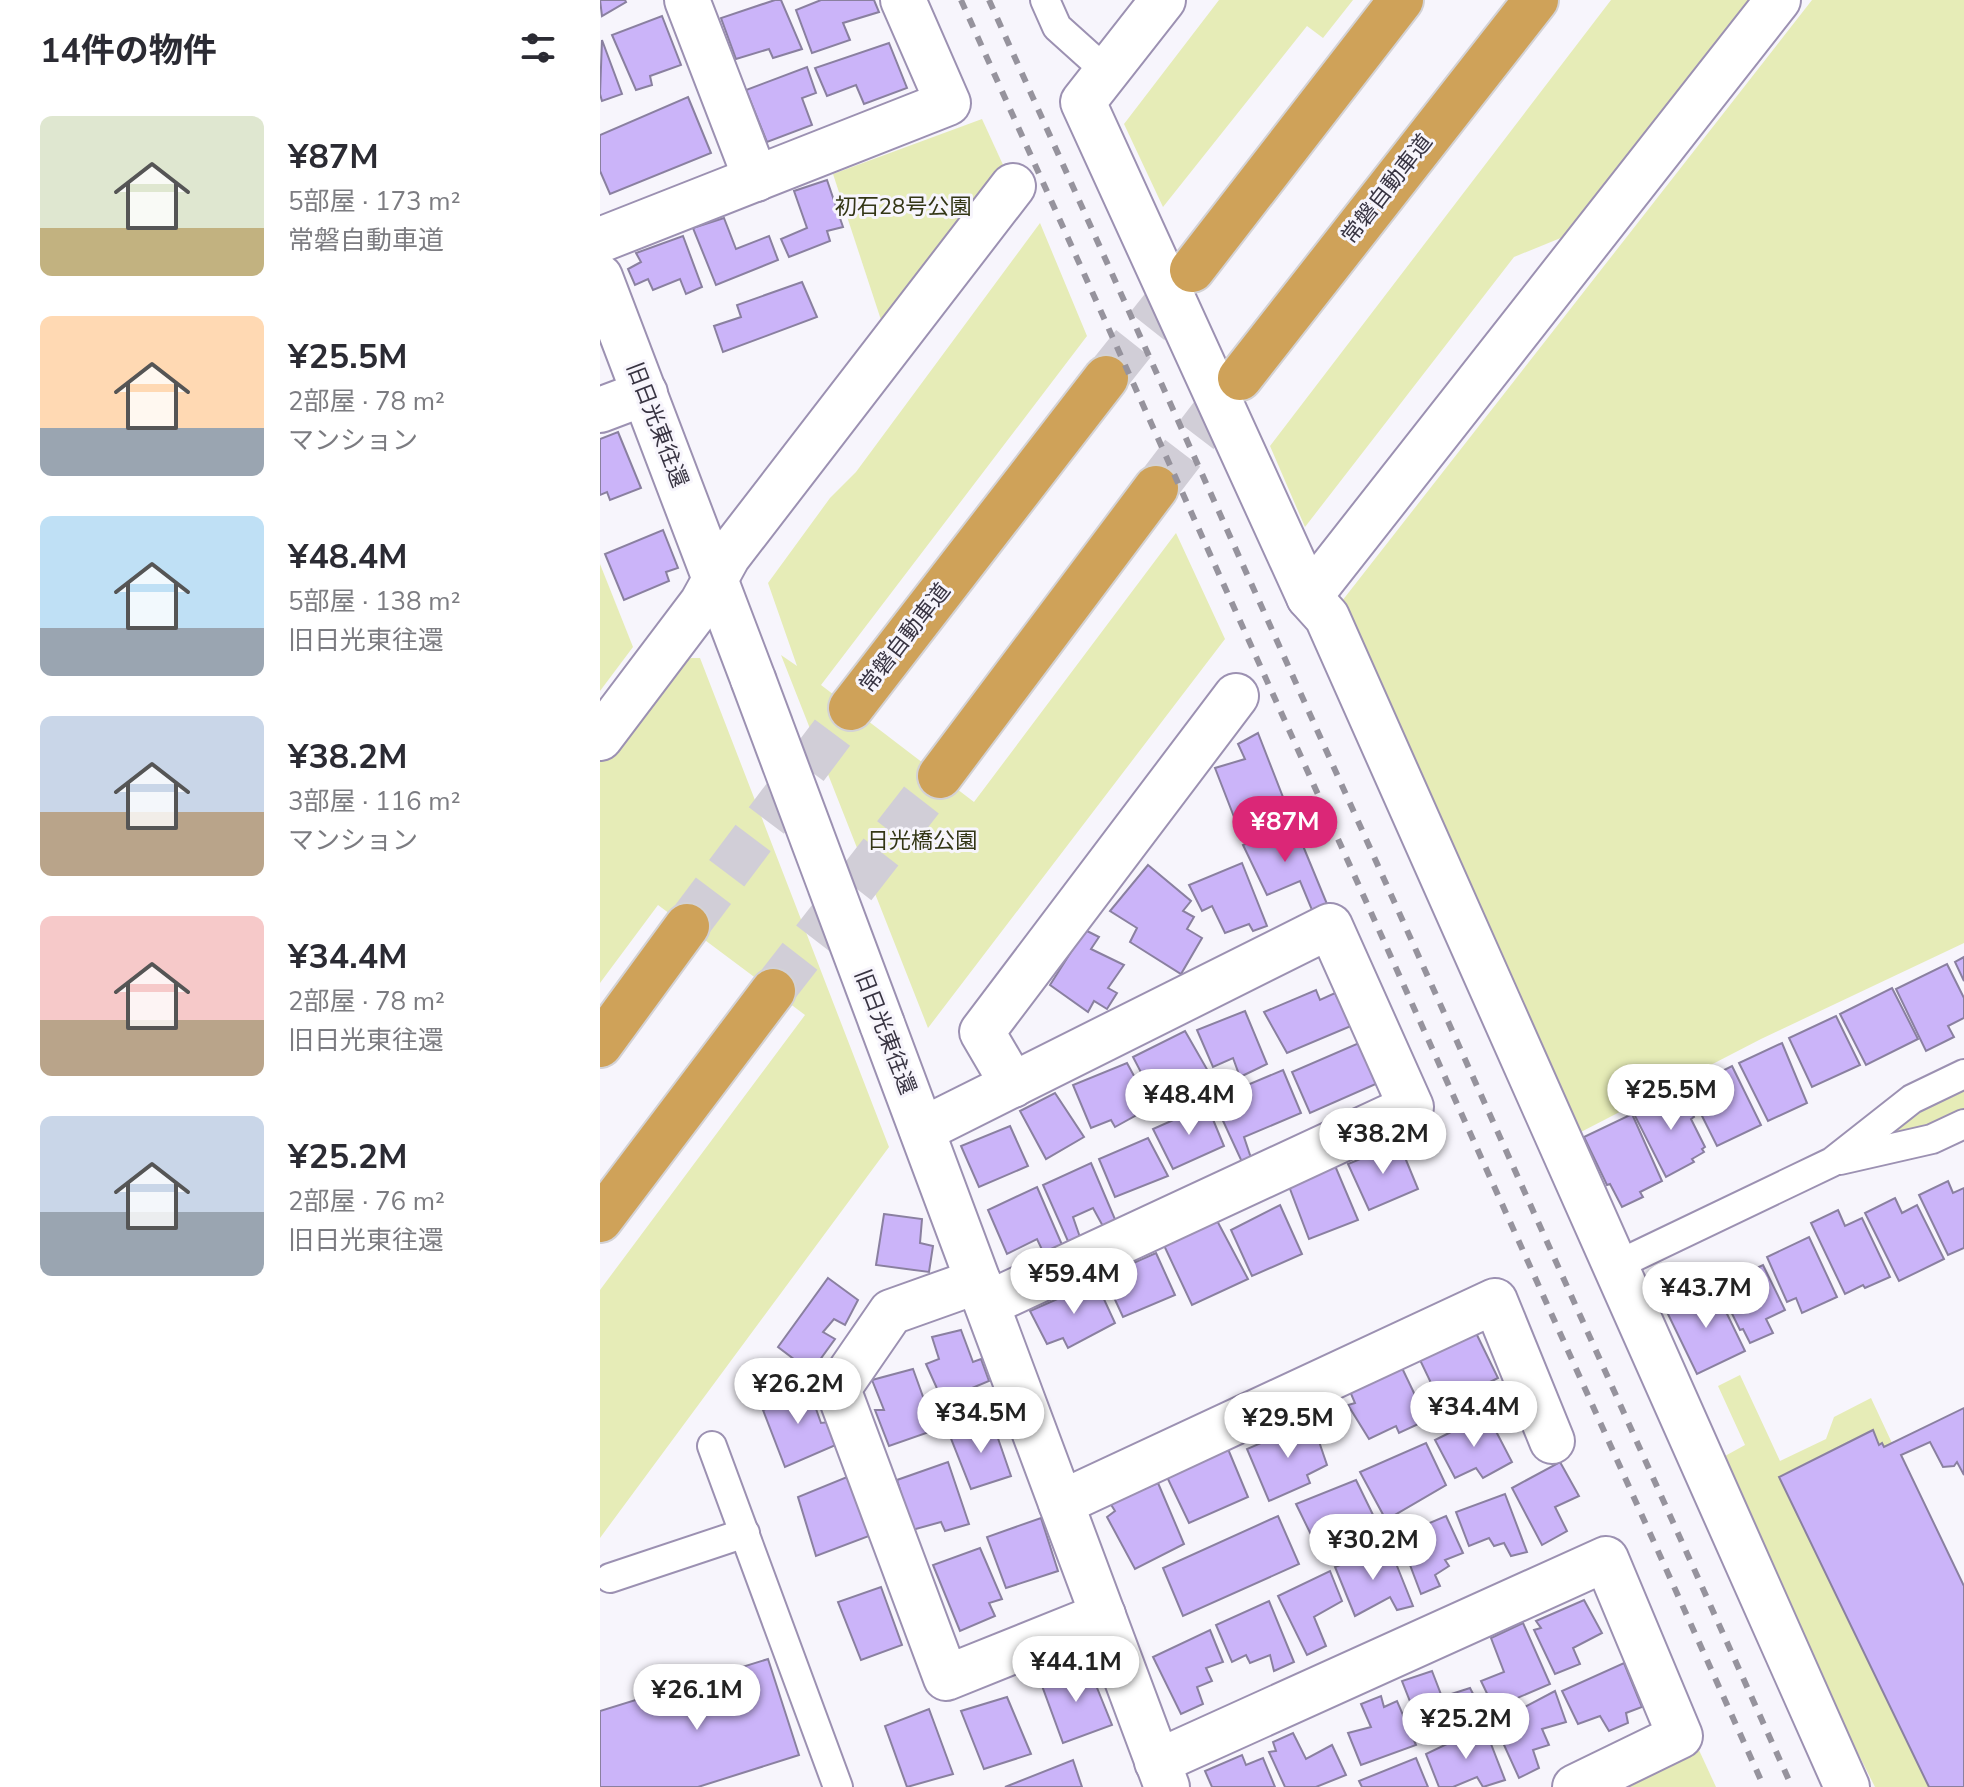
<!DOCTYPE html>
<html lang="ja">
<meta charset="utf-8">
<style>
:root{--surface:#fff;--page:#f7f7f7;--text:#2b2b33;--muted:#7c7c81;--accent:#db2777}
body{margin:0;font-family:"Nunito Sans","Noto Sans JP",sans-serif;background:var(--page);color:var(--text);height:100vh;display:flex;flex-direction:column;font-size:30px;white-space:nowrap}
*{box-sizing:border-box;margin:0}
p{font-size:26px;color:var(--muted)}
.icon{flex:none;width:44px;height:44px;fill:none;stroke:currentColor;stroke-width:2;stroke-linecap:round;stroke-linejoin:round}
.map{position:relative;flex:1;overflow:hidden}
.drawer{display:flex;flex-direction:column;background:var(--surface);width:600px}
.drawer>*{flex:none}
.price{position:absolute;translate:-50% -68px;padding:0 18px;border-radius:28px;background:#fff;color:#222;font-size:26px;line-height:52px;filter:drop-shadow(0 2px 4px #0008)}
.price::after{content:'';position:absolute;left:50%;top:48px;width:24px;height:18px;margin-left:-12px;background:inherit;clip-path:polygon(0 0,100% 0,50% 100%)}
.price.on{background:var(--accent);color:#fff}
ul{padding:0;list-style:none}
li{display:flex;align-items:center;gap:24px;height:200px;padding:0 40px}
li span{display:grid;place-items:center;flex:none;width:224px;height:160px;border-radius:12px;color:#555}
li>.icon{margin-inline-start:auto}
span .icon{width:96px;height:96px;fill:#fffc;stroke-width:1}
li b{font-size:34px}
h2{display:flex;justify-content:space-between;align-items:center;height:96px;padding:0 40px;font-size:34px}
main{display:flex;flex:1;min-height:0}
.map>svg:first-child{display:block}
.green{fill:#e6ecb7}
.building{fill:#cbb4f9;stroke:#8a80a0;stroke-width:2}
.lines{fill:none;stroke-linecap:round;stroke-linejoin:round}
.motorway-tunnel{stroke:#d1ced7;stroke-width:44;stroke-dasharray:44 22;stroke-linecap:butt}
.service-casing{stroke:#9c91b2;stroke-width:32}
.minor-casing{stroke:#9c91b2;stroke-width:48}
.tertiary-casing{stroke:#9c91b2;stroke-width:48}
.motorway-casing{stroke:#d3d2d5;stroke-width:48}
.service{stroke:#fff;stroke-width:28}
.minor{stroke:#fff;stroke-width:44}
.tertiary{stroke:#fff;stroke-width:44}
.motorway{stroke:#cfa259;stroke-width:44}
.rail{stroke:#96939d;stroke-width:6;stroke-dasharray:10 10;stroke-linecap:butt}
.tertiary-bridge-casing{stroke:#9c91b2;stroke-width:48;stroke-linecap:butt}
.tertiary-bridge{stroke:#fff;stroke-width:44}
.labels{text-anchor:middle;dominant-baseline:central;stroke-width:6;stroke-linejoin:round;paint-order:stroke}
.street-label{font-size:22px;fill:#383442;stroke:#f7f5fc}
.park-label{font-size:22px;fill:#333615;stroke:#f7f5fc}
</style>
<main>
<section class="drawer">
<h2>14件の物件<svg class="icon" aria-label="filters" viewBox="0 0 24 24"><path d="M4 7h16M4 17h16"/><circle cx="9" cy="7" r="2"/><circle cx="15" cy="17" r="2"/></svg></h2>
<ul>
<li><span style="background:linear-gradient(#dfe7d0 70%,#c2b280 0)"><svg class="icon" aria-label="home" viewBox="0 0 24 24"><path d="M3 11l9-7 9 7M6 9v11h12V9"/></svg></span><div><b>¥87M</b><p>5部屋 · 173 m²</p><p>常磐自動車道</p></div></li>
<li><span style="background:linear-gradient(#ffd9b3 70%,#9aa5b1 0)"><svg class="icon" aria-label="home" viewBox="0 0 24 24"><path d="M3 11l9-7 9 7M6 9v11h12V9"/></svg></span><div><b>¥25.5M</b><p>2部屋 · 78 m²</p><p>マンション</p></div></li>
<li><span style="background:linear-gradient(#bfe0f5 70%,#9aa5b1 0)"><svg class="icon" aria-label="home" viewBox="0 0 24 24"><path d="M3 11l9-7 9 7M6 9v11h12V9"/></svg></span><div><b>¥48.4M</b><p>5部屋 · 138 m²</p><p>旧日光東往還</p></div></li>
<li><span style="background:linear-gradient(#c9d6e8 60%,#b9a48a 0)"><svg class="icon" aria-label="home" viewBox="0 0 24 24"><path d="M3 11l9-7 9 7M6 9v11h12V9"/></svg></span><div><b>¥38.2M</b><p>3部屋 · 116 m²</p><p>マンション</p></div></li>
<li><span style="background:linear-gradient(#f6c9c9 65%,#b9a48a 0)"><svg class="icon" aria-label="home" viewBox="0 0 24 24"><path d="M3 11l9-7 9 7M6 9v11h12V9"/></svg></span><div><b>¥34.4M</b><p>2部屋 · 78 m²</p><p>旧日光東往還</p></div></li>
<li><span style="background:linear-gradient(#c9d6e8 60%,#9aa5b1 0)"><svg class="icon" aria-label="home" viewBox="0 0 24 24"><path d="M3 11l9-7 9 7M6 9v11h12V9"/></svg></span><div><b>¥25.2M</b><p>2部屋 · 76 m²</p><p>旧日光東往還</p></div></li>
</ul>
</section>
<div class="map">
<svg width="1364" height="1787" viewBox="0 0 1364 1787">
<rect width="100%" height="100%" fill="#f7f5fc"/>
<g class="green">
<polygon points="619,0 753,0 723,38 707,26 563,207 524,124"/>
<polygon points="1011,0 1155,0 968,235 914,257 705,527 670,446"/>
<polygon points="1212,0 1364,0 1364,943 1161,1039 979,1133 742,601"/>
<polygon points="382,119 404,167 283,326 233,174"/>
<polygon points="440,223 487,336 221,685 374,802 576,533 625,639 328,1028 181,655 197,666 168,583 230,498 256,472"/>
<polygon points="0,564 33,647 0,691"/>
<polygon points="91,658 100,658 289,1147 0,1538 0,1290 205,1015 58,905 0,983 0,762 73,665"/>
<polygon points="1364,1085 1364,1113 1338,1126 1274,1142 1323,1104"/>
<polygon points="1140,1375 1180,1461 1226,1439 1234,1417 1271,1398 1292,1443 1284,1447 1279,1445 1273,1431 1179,1477 1329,1787 1275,1787 1215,1668 1133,1484 1125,1456 1145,1445 1118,1386"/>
<polygon points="1098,1748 1116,1787 1011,1787"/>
</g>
<g class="building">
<polygon points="0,0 25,0 26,2 2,16"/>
<polygon points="175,0 181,0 202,49 173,58 169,49 136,59 121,18"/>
<polygon points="221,0 274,0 279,12 243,23 250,40 212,53 196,10"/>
<polygon points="62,16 81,65 50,76 52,85 36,90 12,35"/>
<polygon points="2,40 22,94 2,101 0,94"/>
<polygon points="289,43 307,88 264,104 256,85 227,96 215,68"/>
<polygon points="207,67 216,93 202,98 212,125 167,142 146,90"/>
<polygon points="88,97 111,153 10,194 0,171 0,135"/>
<polygon points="227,180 243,227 227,231 230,241 189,257 181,239 207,228 194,191"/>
<polygon points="124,218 136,249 169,236 178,260 116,285 93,228"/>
<polygon points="83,236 102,287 86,294 80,279 53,290 48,279 35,285 28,269 41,262 36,253"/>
<polygon points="202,282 217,317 123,352 114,326 141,317 137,305"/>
<polygon points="18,432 41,488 10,500 7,492 0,495 0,439"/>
<polygon points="63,530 78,568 66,572 69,581 24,600 5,554"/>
<polygon points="658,733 686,805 636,822 615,768 645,759 638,744"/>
<polygon points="694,824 727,904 712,910 700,881 667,895 643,845"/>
<polygon points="642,863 667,926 653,931 649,924 625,933 612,906 602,911 589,885"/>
<polygon points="548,865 591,901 583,911 594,917 587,929 602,938 581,974 530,942 537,928 510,911"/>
<polygon points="485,930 499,937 491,949 524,965 508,988 517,993 507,1009 494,1001 488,1012 450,985"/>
<polygon points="1364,957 1364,981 1355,962"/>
<polygon points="1347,964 1364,998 1364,1018 1348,1026 1354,1037 1326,1051 1296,989"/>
<polygon points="1292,988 1318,1039 1266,1065 1240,1014"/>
<polygon points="716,990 720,1000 735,993 751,1026 687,1053 664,1012"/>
<polygon points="645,1011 667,1064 640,1077 633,1058 613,1067 597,1030"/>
<polygon points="1236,1016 1260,1065 1212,1087 1189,1038"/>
<polygon points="585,1031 612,1078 559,1107 533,1057"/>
<polygon points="759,1043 778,1083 710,1113 692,1072"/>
<polygon points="1182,1043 1207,1103 1168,1121 1139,1063"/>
<polygon points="527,1063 551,1107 515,1127 511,1120 491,1128 473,1085"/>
<polygon points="1132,1066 1161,1125 1117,1146 1088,1088"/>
<polygon points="683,1070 701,1113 644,1137 651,1158 642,1162 618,1110 637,1102 633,1091"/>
<polygon points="1080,1089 1094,1117 1091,1119 1105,1147 1102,1149 1104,1152 1092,1159 1094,1162 1066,1177 1033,1112"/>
<polygon points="455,1093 484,1137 446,1159 420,1111"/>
<polygon points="607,1105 624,1146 573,1169 553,1129"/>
<polygon points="1032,1114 1062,1181 1040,1192 1043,1197 1022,1207 1010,1184 1007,1185 984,1137"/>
<polygon points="410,1126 428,1166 379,1187 361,1146"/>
<polygon points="548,1138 568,1176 515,1197 499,1159"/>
<polygon points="799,1143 818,1189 769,1210 748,1164"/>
<polygon points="733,1161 758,1220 709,1239 687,1181"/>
<polygon points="491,1163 517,1224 505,1230 493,1208 473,1217 482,1243 471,1248 443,1185"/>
<polygon points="1348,1181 1353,1193 1364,1188 1364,1248 1348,1255 1319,1195"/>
<polygon points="437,1187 463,1247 445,1256 437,1239 407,1254 388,1210"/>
<polygon points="1295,1198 1302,1213 1317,1205 1344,1259 1299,1281 1265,1213"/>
<polygon points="680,1205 702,1254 652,1276 631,1230"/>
<polygon points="1238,1210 1245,1226 1262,1218 1290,1277 1265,1288 1263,1285 1245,1294 1211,1223"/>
<polygon points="284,1214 322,1219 320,1243 333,1246 329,1272 276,1265"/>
<polygon points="614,1215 648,1279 592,1305 561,1239"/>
<polygon points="1209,1237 1237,1297 1202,1313 1196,1298 1187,1302 1167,1257"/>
<polygon points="556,1253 575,1295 523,1317 504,1276"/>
<polygon points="1163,1265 1185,1310 1166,1319 1173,1333 1150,1343 1143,1329 1140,1330 1116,1281 1145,1267 1148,1272"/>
<polygon points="228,1278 258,1300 245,1325 234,1319 223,1332 235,1339 211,1372 178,1347"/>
<polygon points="496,1282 515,1323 468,1348 463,1338 447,1344 430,1311"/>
<polygon points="1114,1287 1145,1351 1097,1374 1066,1310"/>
<polygon points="361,1330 373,1362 381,1359 389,1381 365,1391 373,1401 348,1413 326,1364 339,1359 332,1337"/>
<polygon points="876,1333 898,1378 842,1406 820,1360"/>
<polygon points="802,1368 827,1420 799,1433 796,1426 769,1439 748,1405 755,1403 749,1389"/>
<polygon points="313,1369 335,1430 289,1446 275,1410 284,1410 272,1380"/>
<polygon points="199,1384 201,1393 210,1392 221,1423 229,1422 238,1444 185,1467 163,1410 177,1405 173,1392"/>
<polygon points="1364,1408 1364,1475 1357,1462 1354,1466 1343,1467 1330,1442 1301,1455 1364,1586 1364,1787 1329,1787 1179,1477 1273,1430 1279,1445 1282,1443 1284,1447"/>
<polygon points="887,1414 912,1462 883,1478 876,1468 855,1478 835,1440"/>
<polygon points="392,1421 411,1476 371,1489 350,1436"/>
<polygon points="712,1421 727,1465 707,1475 710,1483 669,1501 647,1449"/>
<polygon points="826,1443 846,1485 786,1520 760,1472"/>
<polygon points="628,1449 648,1497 589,1523 567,1477"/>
<polygon points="348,1462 369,1524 345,1531 341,1522 312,1530 297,1480"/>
<polygon points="960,1462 979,1496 955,1507 967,1531 942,1545 912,1488"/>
<polygon points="247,1477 269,1536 216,1556 198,1497"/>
<polygon points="756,1480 777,1523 718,1549 696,1504"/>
<polygon points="558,1483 584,1544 535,1569 507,1517 515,1511 510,1503"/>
<polygon points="905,1494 927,1552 911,1556 904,1543 894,1546 889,1538 869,1546 856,1512"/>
<polygon points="678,1516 699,1564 583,1616 563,1568"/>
<polygon points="846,1516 863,1553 845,1560 849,1566 835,1575 840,1586 821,1594 799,1536"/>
<polygon points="441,1518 458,1571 406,1588 387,1537"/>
<polygon points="789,1546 813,1606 797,1610 790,1597 755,1616 735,1567"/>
<polygon points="380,1548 402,1599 389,1603 395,1616 360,1631 333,1565"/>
<polygon points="730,1571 742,1601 714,1617 726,1646 707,1655 678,1596"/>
<polygon points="281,1587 302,1645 261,1660 238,1602"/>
<polygon points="984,1600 1002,1633 973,1648 980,1664 955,1674 934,1630 941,1628 936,1621"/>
<polygon points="669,1601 694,1662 674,1671 670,1655 650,1663 646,1655 632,1662 616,1625"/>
<polygon points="923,1623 950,1684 894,1708 881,1681 904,1672 891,1638"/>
<polygon points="610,1630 623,1662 606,1668 612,1681 597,1687 603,1704 581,1714 553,1657"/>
<polygon points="168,1659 199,1755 98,1787 0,1787 0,1711"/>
<polygon points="487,1663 512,1725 463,1743 441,1683"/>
<polygon points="1024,1663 1042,1707 1026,1713 1028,1723 1009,1731 1000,1716 978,1724 962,1691"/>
<polygon points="832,1671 842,1697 870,1688 882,1711 824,1737 802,1681"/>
<polygon points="955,1691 966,1722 942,1729 949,1745 933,1750 939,1768 919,1778 894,1723"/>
<polygon points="781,1696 784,1707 797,1701 816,1745 761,1765 748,1733 771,1727 761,1704"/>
<polygon points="407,1697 431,1754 384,1769 361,1711"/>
<polygon points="329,1709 353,1774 307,1787 285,1726"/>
<polygon points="884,1726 905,1780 883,1787 877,1777 853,1787 839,1787 826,1754"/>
<polygon points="693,1733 706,1759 732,1745 746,1775 716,1787 685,1787 669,1752 676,1751 673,1742"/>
<polygon points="642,1755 646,1765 663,1758 675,1787 612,1787 605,1771"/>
<polygon points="816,1758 828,1787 762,1787 759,1781"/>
<polygon points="473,1760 482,1787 405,1787"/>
</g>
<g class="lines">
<g class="motorway-tunnel">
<polyline points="506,378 592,270"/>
<polyline points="556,488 640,378"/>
<polyline points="87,926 251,708"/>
<polyline points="173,991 340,776"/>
</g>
<defs>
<g id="service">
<polyline points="445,0 457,27 507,72"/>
<polyline points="1240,1160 1332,1139 1364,1124"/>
<polyline points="1015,1266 1232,1162 1312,1099 1364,1074"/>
<polyline points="112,1446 238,1787"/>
<polyline points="10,1578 145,1533"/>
</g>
<g id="minor">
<polyline points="87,0 156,179"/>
<polyline points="563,0 483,102 709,597 727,617 1247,1787"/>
<polyline points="0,240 348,103 303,0"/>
<polyline points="0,410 45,393"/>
<polyline points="709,597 1178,0"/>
<polyline points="0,738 102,603 128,556 413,186"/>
<polyline points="413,1085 382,1032 636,696"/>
<polyline points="322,1130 730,926 811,1107 387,1304"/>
<polyline points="378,1281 291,1312 238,1389 346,1678 503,1615"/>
<polyline points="461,1503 895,1301 952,1441"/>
<polyline points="557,1762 1006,1559 1080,1736 975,1787"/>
</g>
<g id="tertiary">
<polyline points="0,277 153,679"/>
<polyline points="282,1024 567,1787"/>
</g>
<g id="motorway">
<polyline points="592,270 801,0"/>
<polyline points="640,378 936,0"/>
<polyline points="251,708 506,378"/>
<polyline points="340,776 556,488"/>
<polyline points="0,1045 87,926"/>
<polyline points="0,1220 173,991"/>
</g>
</defs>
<use href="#service" class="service-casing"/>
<use href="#minor" class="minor-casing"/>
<use href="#tertiary" class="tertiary-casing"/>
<use href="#motorway" class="motorway-casing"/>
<use href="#service" class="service"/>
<use href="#minor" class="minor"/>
<use href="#tertiary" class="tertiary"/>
<use href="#motorway" class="motorway"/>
<g class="rail">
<polyline points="361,0 1164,1787"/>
<polyline points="389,0 1192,1787"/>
</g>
<defs>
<polyline id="tertiary-bridge" points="153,679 282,1024"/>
</defs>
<use href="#tertiary-bridge" class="tertiary-bridge-casing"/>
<use href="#tertiary-bridge" class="tertiary-bridge"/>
</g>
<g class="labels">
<g class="street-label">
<text transform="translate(787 189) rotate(-52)">常磐自動車道</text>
<text transform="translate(57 425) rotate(69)">旧日光東往還</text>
<text transform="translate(305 638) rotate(-52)">常磐自動車道</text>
<text transform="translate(285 1032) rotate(69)">旧日光東往還</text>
</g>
<g class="park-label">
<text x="303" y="207">初石28号公園</text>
<text x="322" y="841">日光橋公園</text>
</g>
</g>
</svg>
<b class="price on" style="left:685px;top:864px">¥87M</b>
<b class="price" style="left:1071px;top:1132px">¥25.5M</b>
<b class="price" style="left:589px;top:1137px">¥48.4M</b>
<b class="price" style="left:783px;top:1176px">¥38.2M</b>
<b class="price" style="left:474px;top:1316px">¥59.4M</b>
<b class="price" style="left:1106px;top:1330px">¥43.7M</b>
<b class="price" style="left:198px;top:1426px">¥26.2M</b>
<b class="price" style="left:874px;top:1449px">¥34.4M</b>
<b class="price" style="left:381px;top:1455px">¥34.5M</b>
<b class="price" style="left:688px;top:1460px">¥29.5M</b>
<b class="price" style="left:773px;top:1582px">¥30.2M</b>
<b class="price" style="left:476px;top:1704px">¥44.1M</b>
<b class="price" style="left:97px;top:1732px">¥26.1M</b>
<b class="price" style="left:866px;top:1761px">¥25.2M</b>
</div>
</main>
